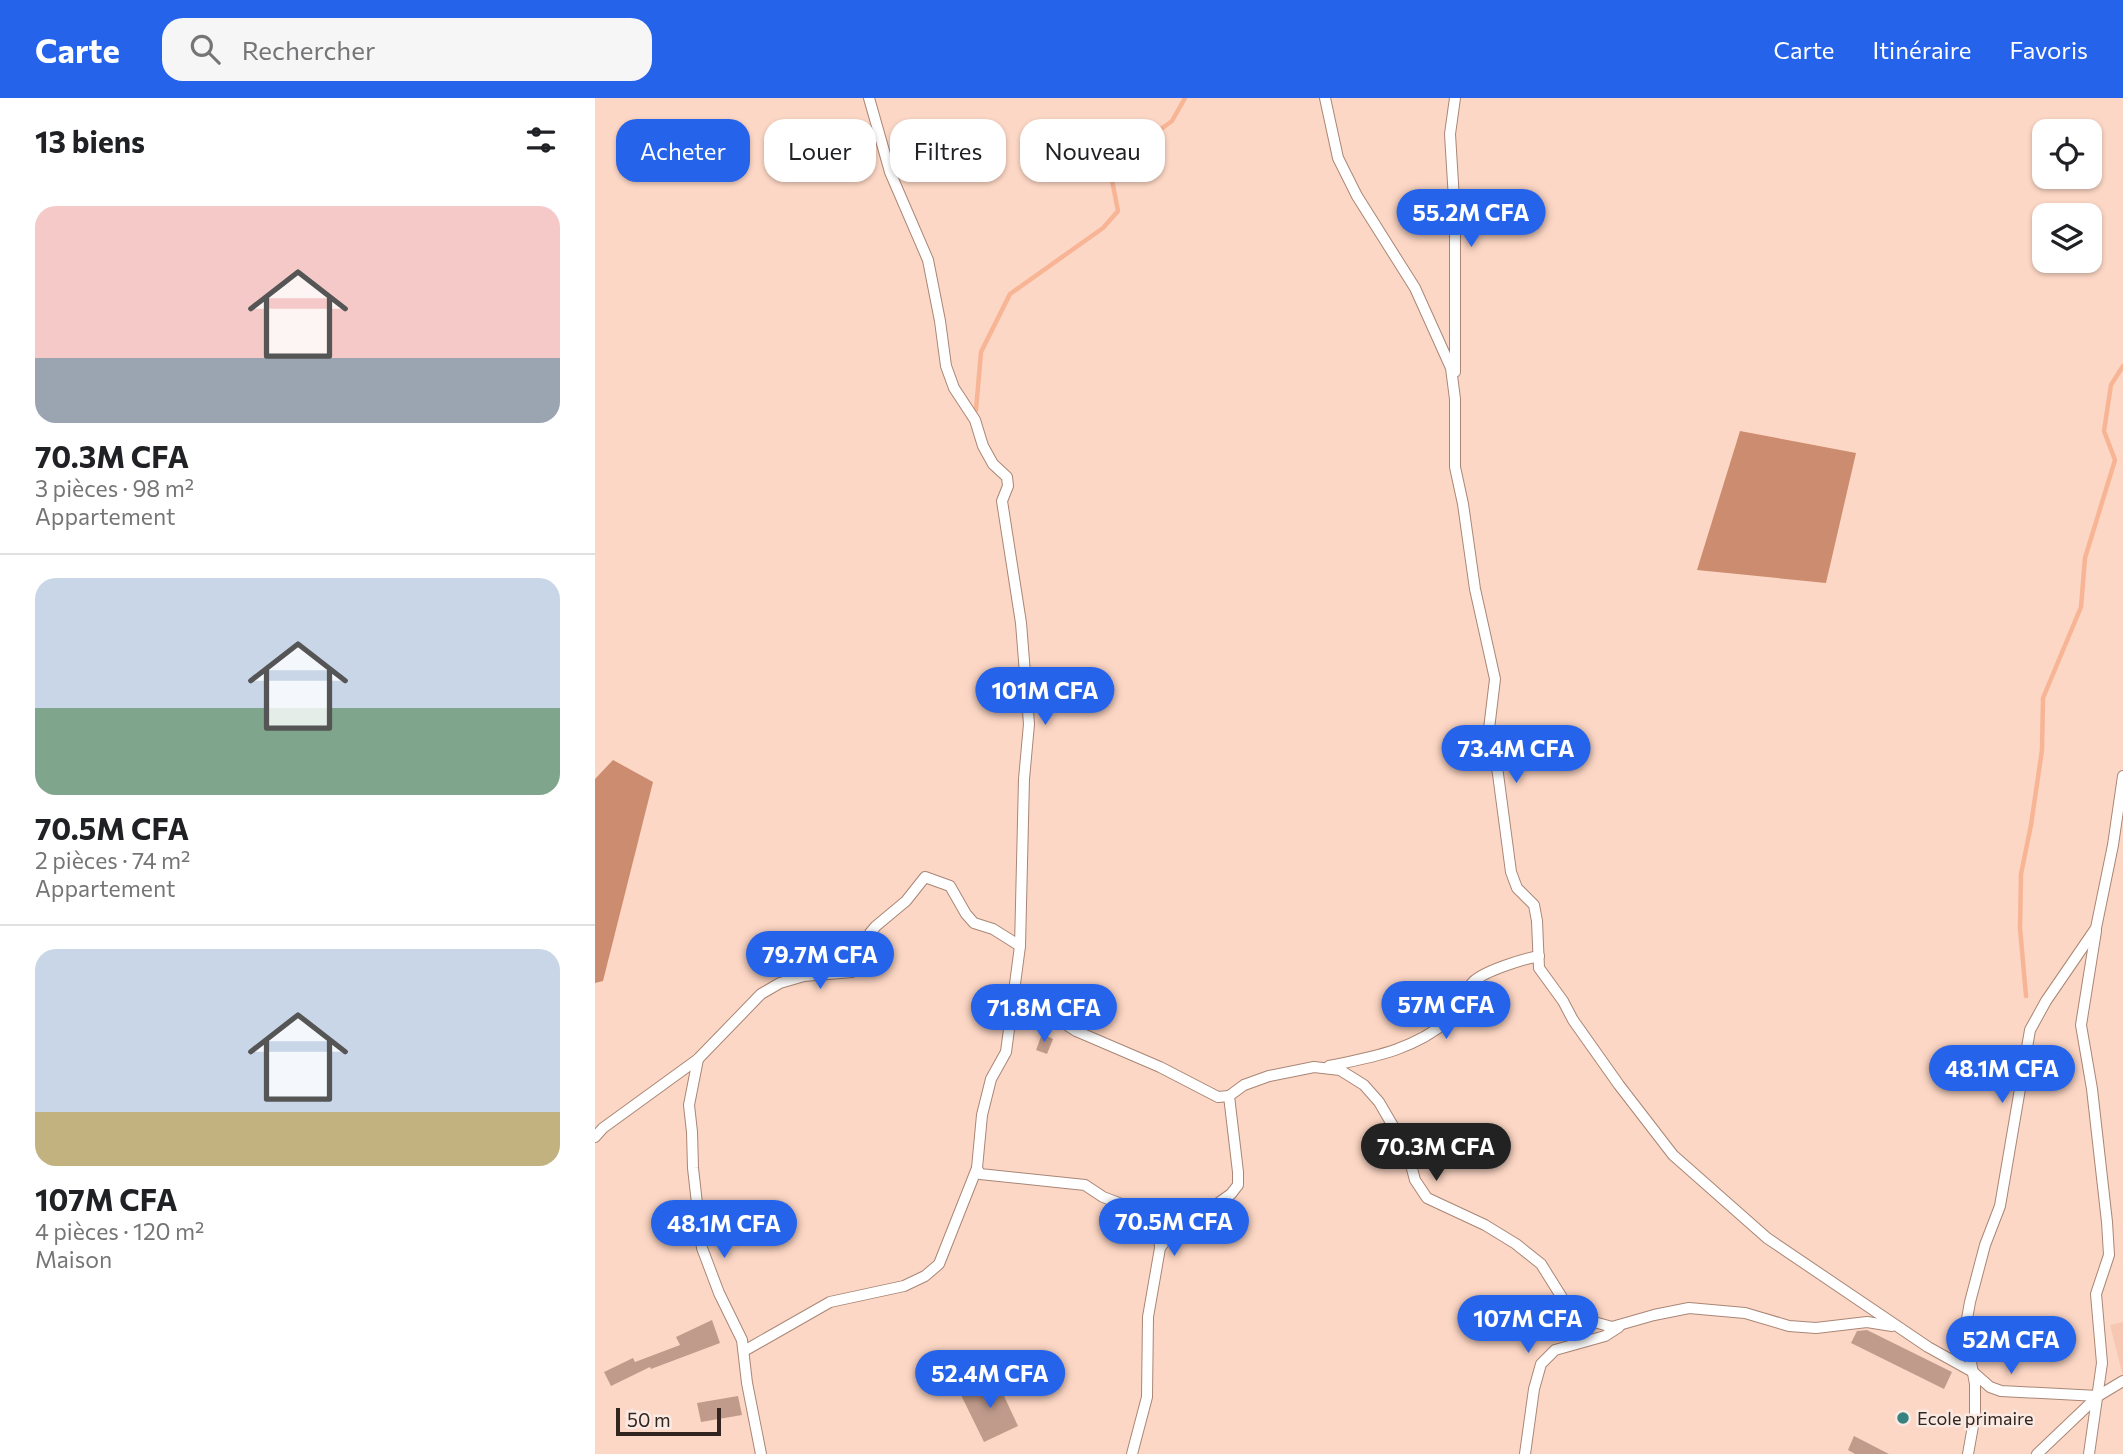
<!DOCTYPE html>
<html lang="fr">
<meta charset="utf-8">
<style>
:root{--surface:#fff;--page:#f6f6f6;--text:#202124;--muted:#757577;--line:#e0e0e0;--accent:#2563eb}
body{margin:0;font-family:Commissioner,sans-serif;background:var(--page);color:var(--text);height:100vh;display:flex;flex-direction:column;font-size:26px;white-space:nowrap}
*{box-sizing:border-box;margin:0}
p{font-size:23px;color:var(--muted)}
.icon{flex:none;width:38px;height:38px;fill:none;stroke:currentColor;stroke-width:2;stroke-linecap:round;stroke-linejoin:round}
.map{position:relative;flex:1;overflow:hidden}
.panel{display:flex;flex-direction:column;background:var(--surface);width:595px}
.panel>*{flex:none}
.hud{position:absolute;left:21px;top:21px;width:665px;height:63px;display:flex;gap:14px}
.fabs{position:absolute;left:1437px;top:21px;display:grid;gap:14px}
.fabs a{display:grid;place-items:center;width:70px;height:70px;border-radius:14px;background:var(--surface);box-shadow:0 2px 5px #0004;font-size:35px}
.scale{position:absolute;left:21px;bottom:18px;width:105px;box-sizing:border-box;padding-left:7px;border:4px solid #32241e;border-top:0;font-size:19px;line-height:24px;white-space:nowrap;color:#32241e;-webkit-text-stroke:5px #faeae3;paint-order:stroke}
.price{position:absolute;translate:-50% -60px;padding:0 16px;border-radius:24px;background:var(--accent);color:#fff;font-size:23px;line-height:46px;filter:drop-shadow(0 2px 4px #0008)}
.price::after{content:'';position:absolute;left:50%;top:42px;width:21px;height:16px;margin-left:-10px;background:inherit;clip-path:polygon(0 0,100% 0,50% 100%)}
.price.active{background:#222;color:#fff}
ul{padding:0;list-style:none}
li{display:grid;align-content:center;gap:14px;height:371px;padding:0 35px}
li+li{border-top:2px solid var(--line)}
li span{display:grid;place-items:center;height:217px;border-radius:21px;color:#555}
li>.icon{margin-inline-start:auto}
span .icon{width:126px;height:126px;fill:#fffc;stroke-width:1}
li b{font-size:30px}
h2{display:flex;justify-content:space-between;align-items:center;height:84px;padding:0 35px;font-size:30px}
.chip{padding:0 24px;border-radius:21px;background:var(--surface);box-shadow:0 2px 5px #0004;font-size:24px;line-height:63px}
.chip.active{background:var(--accent);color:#fff}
header{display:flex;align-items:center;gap:42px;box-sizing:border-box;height:98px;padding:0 35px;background:var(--accent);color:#fff}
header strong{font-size:33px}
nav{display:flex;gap:38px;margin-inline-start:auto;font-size:24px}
.search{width:490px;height:63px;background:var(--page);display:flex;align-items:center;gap:18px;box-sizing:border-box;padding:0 24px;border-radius:21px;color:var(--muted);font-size:26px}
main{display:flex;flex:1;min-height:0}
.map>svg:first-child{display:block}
.built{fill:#f6c8b4}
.forest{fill:#cc8c6f}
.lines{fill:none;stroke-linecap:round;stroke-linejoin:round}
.stream{stroke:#f8b596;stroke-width:4.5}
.building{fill:#c09b8b}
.street-casing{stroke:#a98676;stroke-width:12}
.street{stroke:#fff;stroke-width:10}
.poi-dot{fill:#388181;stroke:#faeae3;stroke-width:2.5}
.labels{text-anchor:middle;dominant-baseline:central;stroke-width:5;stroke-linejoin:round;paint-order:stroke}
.poi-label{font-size:18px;fill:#32241e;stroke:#faeae3;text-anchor:start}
</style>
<header>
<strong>Carte</strong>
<div class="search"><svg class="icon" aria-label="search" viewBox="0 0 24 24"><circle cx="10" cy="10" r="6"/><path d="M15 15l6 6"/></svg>Rechercher</div>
<nav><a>Carte</a><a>Itinéraire</a><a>Favoris</a></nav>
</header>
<main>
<section class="panel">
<h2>13 biens<svg class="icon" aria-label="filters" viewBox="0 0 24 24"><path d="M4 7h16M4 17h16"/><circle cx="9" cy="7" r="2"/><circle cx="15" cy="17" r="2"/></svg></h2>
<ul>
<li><span style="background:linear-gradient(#f6c9c9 70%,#9aa5b1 0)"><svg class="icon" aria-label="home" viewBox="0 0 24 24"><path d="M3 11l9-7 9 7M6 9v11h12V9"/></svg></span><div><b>70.3M CFA</b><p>3 pièces · 98 m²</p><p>Appartement</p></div></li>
<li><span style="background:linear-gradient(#c9d6e8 60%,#7fa58c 0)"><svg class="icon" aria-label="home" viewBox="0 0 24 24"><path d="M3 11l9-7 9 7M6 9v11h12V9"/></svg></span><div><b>70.5M CFA</b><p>2 pièces · 74 m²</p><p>Appartement</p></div></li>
<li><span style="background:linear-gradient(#c9d6e8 75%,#c2b280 0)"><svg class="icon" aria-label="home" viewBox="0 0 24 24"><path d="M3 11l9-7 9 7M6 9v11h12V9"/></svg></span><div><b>107M CFA</b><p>4 pièces · 120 m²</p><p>Maison</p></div></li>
</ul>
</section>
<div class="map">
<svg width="1528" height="1356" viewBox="0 0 1528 1356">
<rect width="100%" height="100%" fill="#fdd7c5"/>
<polygon class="built" points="1528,1224 1528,1279 1515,1227"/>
<g class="forest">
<polygon points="1145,333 1261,355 1231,485 1102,472"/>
<polygon points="18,662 58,684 8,883 0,885 0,681"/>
</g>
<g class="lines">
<g class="stream">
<polyline points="381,312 386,254 415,196 508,130 523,113 516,77 521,64 577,23 590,0"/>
<polyline points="1431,898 1425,830 1426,776 1436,727 1447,652 1448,600 1486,509 1490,460 1520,362 1509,333 1516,287 1528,268"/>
</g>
</g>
<g class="building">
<polygon points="851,892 855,908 853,912 822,918 818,898"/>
<polygon points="447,936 458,941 452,956 441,952"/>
<polygon points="117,1222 125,1245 56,1271 55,1269 16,1288 9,1274 38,1260 40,1264 85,1247 81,1239"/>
<polygon points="1272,1232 1357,1274 1349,1291 1256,1245 1262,1233"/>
<polygon points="401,1281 423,1328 389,1344 366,1297"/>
<polygon points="143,1298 147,1317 106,1324 102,1305"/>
<polygon points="1259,1338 1294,1356 1260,1356 1253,1352"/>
</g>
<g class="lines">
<defs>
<g id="street">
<polyline points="274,0 295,74 333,162 345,223 351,268 359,290 380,322 388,348 398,366 412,379 413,388 407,403 426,525 434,626 429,681 425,848 411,954 396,981 387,1017 382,1070 385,1076 490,1087 508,1099 561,1119 563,1125 565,1150"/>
<polyline points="730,0 743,60 762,98 820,190 856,270 860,301 860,369 868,406 880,491 900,581 894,631 903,676 916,774 922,790 939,807 942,823 944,870 968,903 978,922 1024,987 1078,1057 1172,1140 1333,1249 1378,1274 1395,1289 1406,1293 1503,1298"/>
<polyline points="860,274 860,118 855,36 860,0"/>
<polyline points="419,892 481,933 565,969 623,999 634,998 649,987 674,978 719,969 745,972 769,987 784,1004 812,1052 820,1082 832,1100 890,1127 921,1146 946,1166 971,1206 992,1222 1017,1229 1059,1217 1094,1210 1150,1215 1194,1228 1221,1230 1272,1224 1297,1228"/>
<polyline points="103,961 94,1007 97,1034 98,1070 107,1150 124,1195 147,1242 152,1285 166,1356"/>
<path d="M 734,968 C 778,959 819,952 855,921 C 865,912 868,894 878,884 C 889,873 928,861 944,858"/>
<polyline points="0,1039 8,1030 103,961 166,896 185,885 209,878 257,874 274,863 275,835 281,828 311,803 330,779 355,788 371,816 379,825 398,831 425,848"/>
<polyline points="149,1253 235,1204 309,1188 330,1178 344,1166 382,1070"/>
<polyline points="537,1356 552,1299 553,1219 565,1150 571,1142 636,1096 643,1087 643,1074 634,998"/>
<polyline points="930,1356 939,1291 946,1266 960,1252 1010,1238 1024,1229"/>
<polyline points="1373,1356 1380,1317 1380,1286 1370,1232 1375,1204 1390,1147 1405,1108 1435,932 1451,903 1501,830 1518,747 1528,678"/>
<polyline points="1442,1356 1503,1298 1528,1283"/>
<polyline points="1494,1356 1507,1265 1501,1196 1514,1157 1512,1124 1497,991 1486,927 1501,833"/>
</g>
</defs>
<use href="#street" class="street-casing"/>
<use href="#street" class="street"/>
</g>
<circle class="poi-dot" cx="1308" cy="1320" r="7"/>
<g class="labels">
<g class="poi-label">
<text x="1322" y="1320">Ecole primaire</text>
</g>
</g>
</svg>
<div class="fabs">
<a><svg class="icon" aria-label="locate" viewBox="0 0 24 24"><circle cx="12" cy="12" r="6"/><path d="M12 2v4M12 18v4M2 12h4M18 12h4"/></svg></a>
<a><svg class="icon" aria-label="layers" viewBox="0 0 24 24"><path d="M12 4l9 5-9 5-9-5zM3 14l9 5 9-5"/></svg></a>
</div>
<div class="scale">50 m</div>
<b class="price" style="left:876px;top:151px">55.2M CFA</b>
<b class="price" style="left:450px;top:629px">101M CFA</b>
<b class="price" style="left:921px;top:687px">73.4M CFA</b>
<b class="price" style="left:225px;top:893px">79.7M CFA</b>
<b class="price" style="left:851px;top:943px">57M CFA</b>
<b class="price" style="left:449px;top:946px">71.8M CFA</b>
<b class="price" style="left:1407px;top:1007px">48.1M CFA</b>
<b class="price active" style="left:841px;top:1085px">70.3M CFA</b>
<b class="price" style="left:579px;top:1160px">70.5M CFA</b>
<b class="price" style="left:129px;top:1162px">48.1M CFA</b>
<b class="price" style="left:933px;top:1257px">107M CFA</b>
<b class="price" style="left:1416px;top:1278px">52M CFA</b>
<b class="price" style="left:395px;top:1312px">52.4M CFA</b>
<div class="hud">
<a class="chip active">Acheter</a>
<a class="chip">Louer</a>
<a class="chip">Filtres</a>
<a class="chip">Nouveau</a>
</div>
</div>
</main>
